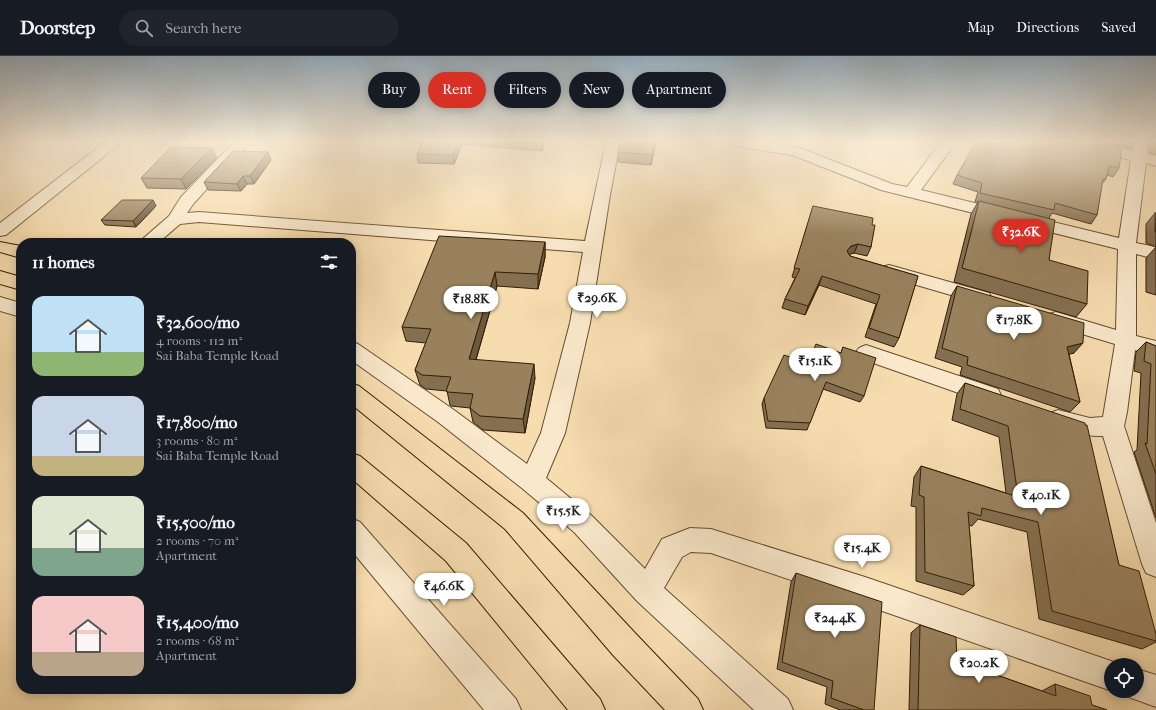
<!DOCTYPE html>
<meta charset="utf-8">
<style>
:root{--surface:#171b24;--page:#20242c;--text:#f1f3f6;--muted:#9ea1a6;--line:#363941;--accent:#d93025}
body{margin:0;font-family:"IM FELL French Canon",serif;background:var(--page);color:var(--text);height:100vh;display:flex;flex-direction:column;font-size:15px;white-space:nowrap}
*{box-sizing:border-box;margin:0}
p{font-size:13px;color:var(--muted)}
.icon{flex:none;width:22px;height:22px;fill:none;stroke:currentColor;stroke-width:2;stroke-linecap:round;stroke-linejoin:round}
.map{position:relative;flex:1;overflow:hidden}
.drawer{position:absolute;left:16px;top:182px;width:340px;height:456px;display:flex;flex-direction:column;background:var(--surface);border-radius:16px;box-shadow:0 2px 10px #0003}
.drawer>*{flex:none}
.hud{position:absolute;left:368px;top:16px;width:380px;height:36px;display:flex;gap:8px}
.fabs{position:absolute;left:1104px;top:602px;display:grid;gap:8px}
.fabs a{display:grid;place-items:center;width:40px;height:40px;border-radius:50%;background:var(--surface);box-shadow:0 2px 10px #0003;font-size:20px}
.price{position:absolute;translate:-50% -34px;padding:0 9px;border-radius:14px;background:#fff;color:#222;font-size:13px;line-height:26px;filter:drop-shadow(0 1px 2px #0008)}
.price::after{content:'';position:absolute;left:50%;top:24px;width:12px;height:9px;margin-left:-6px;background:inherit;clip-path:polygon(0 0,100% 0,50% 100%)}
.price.selected{background:var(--accent);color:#fff}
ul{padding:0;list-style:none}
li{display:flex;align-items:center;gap:12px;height:100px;padding:0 16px}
li span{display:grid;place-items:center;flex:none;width:112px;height:80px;border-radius:12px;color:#555}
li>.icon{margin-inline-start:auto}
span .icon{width:48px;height:48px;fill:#fffc;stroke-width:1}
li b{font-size:17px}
h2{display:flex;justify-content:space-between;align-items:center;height:48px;padding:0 16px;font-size:17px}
.tag{padding:0 14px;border-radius:18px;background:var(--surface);box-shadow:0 2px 10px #0003;font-size:14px;line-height:36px}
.tag.selected{background:var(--accent);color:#fff}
header{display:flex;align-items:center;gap:24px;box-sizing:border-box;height:56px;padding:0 20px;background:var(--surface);border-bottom:1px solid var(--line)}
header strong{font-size:19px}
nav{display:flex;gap:22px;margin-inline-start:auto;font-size:14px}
.search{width:280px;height:36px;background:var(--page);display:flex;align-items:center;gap:10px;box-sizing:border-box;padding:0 14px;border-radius:22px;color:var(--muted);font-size:15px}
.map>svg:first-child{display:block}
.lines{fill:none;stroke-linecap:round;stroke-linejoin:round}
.minor-casing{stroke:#644e2f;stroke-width:2}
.highway-casing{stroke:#341e04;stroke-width:2}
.minor{fill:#f9e8cb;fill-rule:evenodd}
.highway{fill:#f6dcaf;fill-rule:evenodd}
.wall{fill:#846f50;stroke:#341e04}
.shaded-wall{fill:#6b5a41;stroke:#341e04}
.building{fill:#99815d;stroke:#341e04}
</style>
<header>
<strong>Doorstep</strong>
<div class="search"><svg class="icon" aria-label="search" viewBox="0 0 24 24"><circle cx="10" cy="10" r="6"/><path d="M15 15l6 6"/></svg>Search here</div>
<nav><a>Map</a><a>Directions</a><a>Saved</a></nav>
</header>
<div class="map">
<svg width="1156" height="654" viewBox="0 0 1156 654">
<rect width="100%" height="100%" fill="#f6dcaf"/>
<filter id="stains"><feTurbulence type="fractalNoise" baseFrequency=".005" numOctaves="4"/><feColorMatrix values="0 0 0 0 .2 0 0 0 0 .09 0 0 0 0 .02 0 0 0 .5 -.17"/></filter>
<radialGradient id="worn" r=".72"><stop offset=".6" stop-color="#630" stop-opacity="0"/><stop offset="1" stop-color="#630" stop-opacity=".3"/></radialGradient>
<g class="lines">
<defs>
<g id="minor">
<polygon points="105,86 122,86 6,179 0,180 0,167"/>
<polygon points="234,86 250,86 194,147 187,157 199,156 585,185 606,86 620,86 610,139 590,267 565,377 546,422 592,460 645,513 662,483 690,472 711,473 865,521 1111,605 1122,609 1111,609 1112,635 865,549 711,497 691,496 682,501 664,532 788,643 793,654 754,654 637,545 574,476 523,433 438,366 351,304 351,285 358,288 454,354 527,408 541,377 570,267 583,196 199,166 180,168 158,187 138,187 169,160 181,141"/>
<path d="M 728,86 L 767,86 L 800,92 L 892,128 L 907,131 L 941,86 L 956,86 L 921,134 L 1119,182 L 1131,104 L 1072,89 L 1070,86 L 1097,86 L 1132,95 L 1134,86 L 1148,86 L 1147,98 L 1156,100 L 1156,110 L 1146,107 L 1136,187 L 1156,191 L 1156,203 L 1136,198 L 1136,280 L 1156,285 L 1156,301 L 1135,294 L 1127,356 L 1124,370 L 1156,467 L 1156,521 L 1146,517 L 1142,508 L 1103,380 C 1085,381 1067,375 1050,369 L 1046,363 L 1050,357 L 1058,354 L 1090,362 L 1103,361 L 1115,288 L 1049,268 L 1046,263 L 1049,258 L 1056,256 L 1116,274 L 1118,193 L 881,134 L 792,99 L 735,90 L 730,89 Z"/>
<polygon points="889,209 989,237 992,242 989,247 982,248 882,219 880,215 882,211"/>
<polygon points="0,241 21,247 21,261 0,255"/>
<polygon points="866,289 998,333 1001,339 998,345 990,348 859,302 855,297 859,292"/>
<polygon points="351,462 360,466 516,643 521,654 484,654 351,494"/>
<polygon points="1137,613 1156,619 1156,651 1126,640 1124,635 1137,635"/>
</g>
<g id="highway">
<polygon points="0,186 21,190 21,202 0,196"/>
<polygon points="0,215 21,221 21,234 0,228"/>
<polygon points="351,327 359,330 523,457 635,577 698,643 703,654 665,654 613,599 505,473 351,348"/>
<polygon points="351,397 360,400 466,487 600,643 605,654 568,654 446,505 351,422"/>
</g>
</defs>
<use href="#minor" class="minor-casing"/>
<use href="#highway" class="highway-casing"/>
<use href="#minor" class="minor"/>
<use href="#highway" class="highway"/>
</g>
<g class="wall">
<polygon points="405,86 545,86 542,95 462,88 454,108 418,107 417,98 421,87"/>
<polygon points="656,86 651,109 618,106 618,96"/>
<polygon points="1094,86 1119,112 1113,121 1107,119 1106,123 1102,128 1097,159 1091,168 1052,157 1049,162 1049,204 1087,248 1076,261 954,226 971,158 978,146 975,146 978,136 953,128 957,119"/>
<polygon points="1104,86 1136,86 1131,93"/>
<polygon points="1149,86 1156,86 1156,99 1149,97"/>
<polygon points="268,96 271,104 254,128 247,128 241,135 208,134 204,126"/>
<polygon points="217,102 186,133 147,132 141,122"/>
<polygon points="156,150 136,171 105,169 101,164"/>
<polygon points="813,150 872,169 871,191 867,200 854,197 849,198 850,200 918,220 899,282 894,291 865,281 876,248 819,229 805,259 782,252 785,243 795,222 792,221"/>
<polygon points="1155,157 1156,157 1156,191 1146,187 1146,168"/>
<polygon points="545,186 545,201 538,233 497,230 476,304 535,322 525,377 483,374 473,366 470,352 451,350 450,349 447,335 426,333 420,329 415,314 426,287 406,285 402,271"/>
<polygon points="1156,191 1156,239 1146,236 1146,202"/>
<polygon points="957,230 1074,297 1069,298 1080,346 1070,356 960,319 962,311 935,302 951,240"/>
<polygon points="1146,286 1156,290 1156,462 1134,396 1137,394 1141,317 1134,315 1136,296"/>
<polygon points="843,291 864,340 860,346 823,333 807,374 766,372 762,348 764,342 808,307 841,297"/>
<polygon points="965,327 1085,369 1119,509 1156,578 1156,586 1142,593 1039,563 1027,476 978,463 972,470 969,469 974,530 963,539 916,525 916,451 911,450 914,421 921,410 1006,437 999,381 952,364 957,338"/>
<polygon points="796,517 874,654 840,654 825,648 827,631 777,613 791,526"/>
<polygon points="920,569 957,605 1042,635 1055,628 1092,649 1107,654 909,654 911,577"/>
</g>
<g class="shaded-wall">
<polygon points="458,86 461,86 462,88 454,108 453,99"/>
<polygon points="541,86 545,86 542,95"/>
<polygon points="655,86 656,86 651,109 652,99"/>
<polygon points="212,92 217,102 186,133 181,123"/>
<polygon points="268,96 271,104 254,128 250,120"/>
<polygon points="243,120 247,128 241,135 237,128"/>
<polygon points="153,144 156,150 136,171 133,165"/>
<polygon points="545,186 545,201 538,233 538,218"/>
<polygon points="858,188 854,197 848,199 847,195 851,190"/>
<polygon points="495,216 497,230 472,317 469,303"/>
<polygon points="822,220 819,229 805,259 808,250"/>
<polygon points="1083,287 1074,297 1058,301 1067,291"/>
<polygon points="534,308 535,322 525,377 523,363"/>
</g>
<g class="building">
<polygon points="422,86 458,86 453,99 417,98"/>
<polygon points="620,86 655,86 652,99 618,96"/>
<polygon points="976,86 1094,86 1122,93 1119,112 1109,110 1106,123 1103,123 1097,159 1055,147 1054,154 980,137 982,127 957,119"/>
<polygon points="171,91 212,92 181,123 141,122"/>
<polygon points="233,95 268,96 250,120 243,120 237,128 204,126"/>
<polygon points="122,144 153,144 133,165 101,164"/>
<polygon points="979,145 1055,164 1049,204 1088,215 1087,248 962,212"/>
<polygon points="813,150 873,162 872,169 875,169 871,191 858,188 851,190 847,195 850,200 918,220 899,282 869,272 880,239 822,220 808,250 785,243 800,213 794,212"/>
<rect x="1155" y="157" width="1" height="19"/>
<polygon points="439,180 545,186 538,218 495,216 469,303 534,308 523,363 480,360 470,352 473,338 448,336 446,335 451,321 422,319 415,314 431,273 402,271"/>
<polygon points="957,230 1084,267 1083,287 1067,291 1080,346 967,309 968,301 942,292"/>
<polygon points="1146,286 1156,290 1156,418 1145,387 1147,388 1151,308 1144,305"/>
<polygon points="816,288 841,297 843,291 876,302 864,340 826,326 810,367 768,365 764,342 784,299 808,307"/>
<polygon points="965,327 1085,367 1085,369 1087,369 1119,509 1139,515 1156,578 1156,585 1052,555 1038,466 982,452 981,460 968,456 974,530 925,516 924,441 919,439 921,410 1018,441 1008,370 960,353"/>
<polygon points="796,517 882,546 874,654 864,654 831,642 833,625 782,606"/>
<polygon points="920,569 956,581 957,605 1056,640 1055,628 1090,640 1092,649 1107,654 918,654"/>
</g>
<linearGradient id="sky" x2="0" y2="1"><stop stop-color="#93aaba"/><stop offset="0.48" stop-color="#fbefdb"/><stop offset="1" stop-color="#fbefdb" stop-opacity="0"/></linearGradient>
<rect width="1156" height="178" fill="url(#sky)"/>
<rect width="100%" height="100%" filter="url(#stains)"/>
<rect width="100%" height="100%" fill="url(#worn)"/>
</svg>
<div class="fabs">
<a><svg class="icon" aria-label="locate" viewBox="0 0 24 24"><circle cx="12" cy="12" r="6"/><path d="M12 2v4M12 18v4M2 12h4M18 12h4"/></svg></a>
</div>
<b class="price selected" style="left:1021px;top:197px">₹32.6K</b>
<b class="price" style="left:597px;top:263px">₹29.6K</b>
<b class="price" style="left:471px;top:264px">₹18.8K</b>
<b class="price" style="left:1014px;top:285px">₹17.8K</b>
<b class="price" style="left:815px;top:326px">₹15.1K</b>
<b class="price" style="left:1041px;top:460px">₹40.1K</b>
<b class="price" style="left:563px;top:476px">₹15.5K</b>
<b class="price" style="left:862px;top:513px">₹15.4K</b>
<b class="price" style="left:444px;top:551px">₹46.6K</b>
<b class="price" style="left:835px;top:583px">₹24.4K</b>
<b class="price" style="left:979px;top:628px">₹20.2K</b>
<div class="hud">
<a class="tag">Buy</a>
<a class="tag selected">Rent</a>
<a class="tag">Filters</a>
<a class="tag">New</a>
<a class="tag">Apartment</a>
</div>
<section class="drawer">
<h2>11 homes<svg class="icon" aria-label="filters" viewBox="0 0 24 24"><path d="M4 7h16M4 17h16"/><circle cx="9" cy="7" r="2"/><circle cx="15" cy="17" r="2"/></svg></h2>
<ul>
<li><span style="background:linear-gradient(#bfe0f5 70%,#8fb573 0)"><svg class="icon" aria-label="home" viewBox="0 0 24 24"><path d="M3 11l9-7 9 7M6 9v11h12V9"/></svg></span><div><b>₹32,600/mo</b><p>4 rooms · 112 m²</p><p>Sai Baba Temple Road</p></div></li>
<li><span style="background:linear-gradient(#c9d6e8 75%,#c2b280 0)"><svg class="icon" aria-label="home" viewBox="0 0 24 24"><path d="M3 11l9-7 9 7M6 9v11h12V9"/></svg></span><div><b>₹17,800/mo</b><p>3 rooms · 80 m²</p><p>Sai Baba Temple Road</p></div></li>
<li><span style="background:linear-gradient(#dfe7d0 65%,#7fa58c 0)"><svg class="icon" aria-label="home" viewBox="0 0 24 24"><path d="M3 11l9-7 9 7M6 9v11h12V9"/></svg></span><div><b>₹15,500/mo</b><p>2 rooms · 70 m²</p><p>Apartment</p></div></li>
<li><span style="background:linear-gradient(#f6c9c9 70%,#b9a48a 0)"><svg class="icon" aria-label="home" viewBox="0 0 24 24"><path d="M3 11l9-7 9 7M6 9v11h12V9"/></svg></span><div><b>₹15,400/mo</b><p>2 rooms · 68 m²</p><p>Apartment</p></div></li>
</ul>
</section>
</div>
